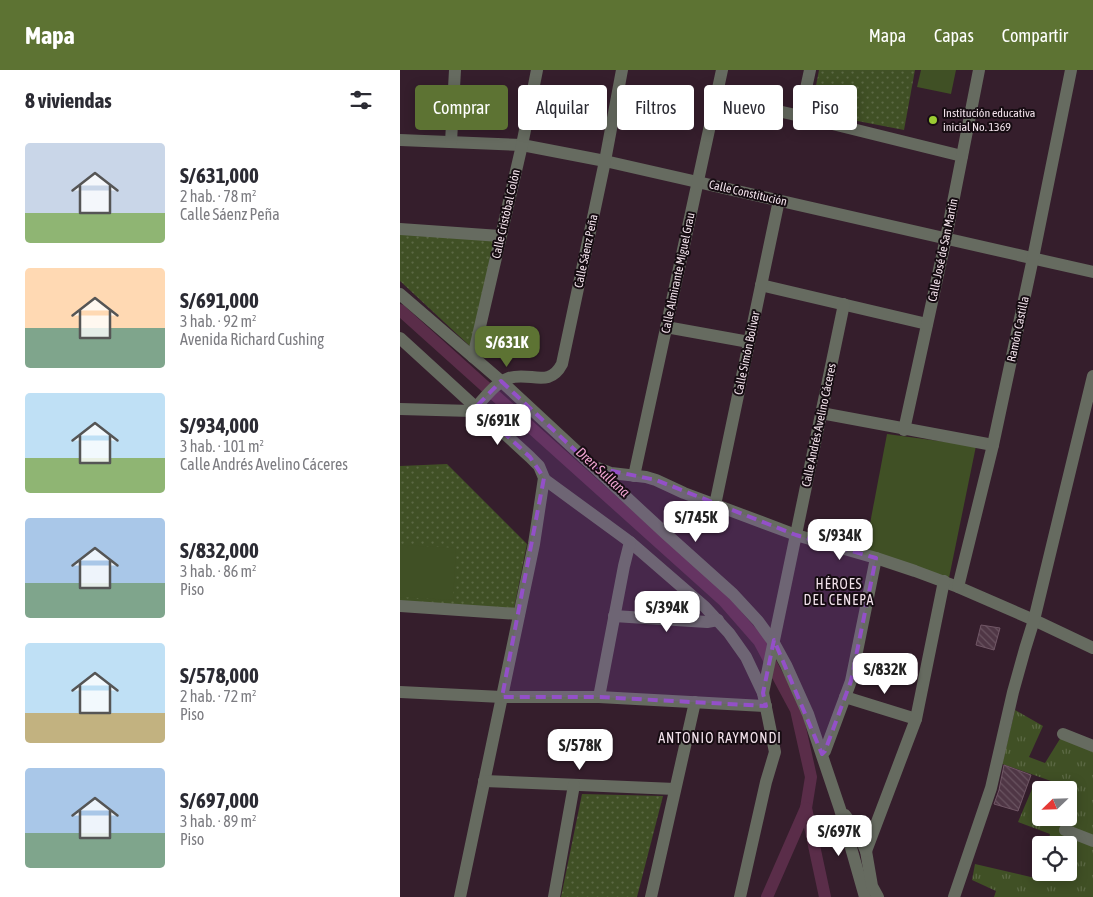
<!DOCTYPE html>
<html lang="es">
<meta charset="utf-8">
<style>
:root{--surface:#fff;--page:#f2f2f3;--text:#2b2b33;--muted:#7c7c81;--accent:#5d7333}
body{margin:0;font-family:"Asap Condensed",sans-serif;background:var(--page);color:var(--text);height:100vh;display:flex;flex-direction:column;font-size:19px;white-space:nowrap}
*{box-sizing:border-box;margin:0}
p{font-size:16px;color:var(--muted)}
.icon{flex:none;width:28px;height:28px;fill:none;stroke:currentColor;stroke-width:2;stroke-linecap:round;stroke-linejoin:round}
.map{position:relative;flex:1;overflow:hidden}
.side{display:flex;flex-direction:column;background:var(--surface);width:400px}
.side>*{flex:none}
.guide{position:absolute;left:15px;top:15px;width:475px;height:45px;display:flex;gap:10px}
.needle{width:32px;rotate:247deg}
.controls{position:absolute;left:632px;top:711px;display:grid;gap:10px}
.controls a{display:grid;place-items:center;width:45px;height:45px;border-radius:5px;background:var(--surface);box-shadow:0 2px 12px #0003;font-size:25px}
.price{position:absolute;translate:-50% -42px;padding:0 11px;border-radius:10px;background:#fff;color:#222;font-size:16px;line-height:32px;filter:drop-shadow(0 1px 2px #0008)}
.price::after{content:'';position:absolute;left:50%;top:30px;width:15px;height:11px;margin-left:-8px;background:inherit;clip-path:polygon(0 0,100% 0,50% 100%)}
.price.on{background:var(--accent);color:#fff}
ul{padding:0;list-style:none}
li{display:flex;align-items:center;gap:15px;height:125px;padding:0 25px}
li span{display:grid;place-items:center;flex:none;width:140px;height:100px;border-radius:5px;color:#555}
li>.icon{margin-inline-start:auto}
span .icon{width:60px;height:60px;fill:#fffc;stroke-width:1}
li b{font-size:21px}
h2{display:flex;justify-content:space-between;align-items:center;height:60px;padding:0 25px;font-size:21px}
.chip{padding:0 18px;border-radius:5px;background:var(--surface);box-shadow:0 2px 12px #0003;font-size:18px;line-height:45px}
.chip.on{background:var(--accent);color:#fff}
header{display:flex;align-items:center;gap:30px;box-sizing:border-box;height:70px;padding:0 25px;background:var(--accent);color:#fff}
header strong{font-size:24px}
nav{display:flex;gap:28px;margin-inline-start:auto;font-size:18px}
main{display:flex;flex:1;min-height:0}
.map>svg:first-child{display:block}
.grass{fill:url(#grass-tufts)}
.park{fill:url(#park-dots)}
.pitch{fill:#405025}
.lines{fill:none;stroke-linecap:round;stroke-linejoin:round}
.canal{stroke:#5a2d49;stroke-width:12}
.building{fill:url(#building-back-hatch);stroke:#715766}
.street{stroke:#666b60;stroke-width:12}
.marked{fill:#9350c8;fill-opacity:0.2;stroke:#9350c8;stroke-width:4;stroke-dasharray:10 6;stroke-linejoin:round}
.poi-dot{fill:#9bcb33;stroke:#160c12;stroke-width:2}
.labels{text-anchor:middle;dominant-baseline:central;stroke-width:4;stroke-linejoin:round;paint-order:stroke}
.poi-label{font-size:12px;fill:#f2e2eb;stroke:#160c12;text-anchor:start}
.street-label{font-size:12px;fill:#f2e2eb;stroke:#160c12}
.water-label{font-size:14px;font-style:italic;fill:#f1a5d2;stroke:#160c12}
.neighbourhood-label{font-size:14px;letter-spacing:1px;fill:#f2e2eb;stroke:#160c12}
</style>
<header>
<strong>Mapa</strong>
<nav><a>Mapa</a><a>Capas</a><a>Compartir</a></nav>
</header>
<main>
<section class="side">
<h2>8 viviendas<svg class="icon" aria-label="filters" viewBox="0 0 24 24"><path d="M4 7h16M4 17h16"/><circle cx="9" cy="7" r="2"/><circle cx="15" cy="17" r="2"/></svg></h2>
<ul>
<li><span style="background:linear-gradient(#c9d6e8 70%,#8fb573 0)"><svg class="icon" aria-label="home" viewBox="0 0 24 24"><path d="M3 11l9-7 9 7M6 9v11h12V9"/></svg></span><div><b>S/631,000</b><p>2 hab. · 78 m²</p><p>Calle Sáenz Peña</p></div></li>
<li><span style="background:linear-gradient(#ffd9b3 60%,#7fa58c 0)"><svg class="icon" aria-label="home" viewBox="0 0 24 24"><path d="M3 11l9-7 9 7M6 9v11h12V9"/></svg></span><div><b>S/691,000</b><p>3 hab. · 92 m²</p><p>Avenida Richard Cushing</p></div></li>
<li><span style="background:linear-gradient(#bfe0f5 65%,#8fb573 0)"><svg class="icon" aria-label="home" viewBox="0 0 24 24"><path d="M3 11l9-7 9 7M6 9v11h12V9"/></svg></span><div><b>S/934,000</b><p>3 hab. · 101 m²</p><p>Calle Andrés Avelino Cáceres</p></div></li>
<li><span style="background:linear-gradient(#a9c7e8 65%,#7fa58c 0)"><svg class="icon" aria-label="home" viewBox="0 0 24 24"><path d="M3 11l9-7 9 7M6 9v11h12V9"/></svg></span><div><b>S/832,000</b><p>3 hab. · 86 m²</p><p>Piso</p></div></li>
<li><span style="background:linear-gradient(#bfe0f5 70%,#c2b280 0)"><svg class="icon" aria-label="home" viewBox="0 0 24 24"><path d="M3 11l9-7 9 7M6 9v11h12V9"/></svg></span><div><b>S/578,000</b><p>2 hab. · 72 m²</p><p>Piso</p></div></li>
<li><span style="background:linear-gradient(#a9c7e8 65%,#7fa58c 0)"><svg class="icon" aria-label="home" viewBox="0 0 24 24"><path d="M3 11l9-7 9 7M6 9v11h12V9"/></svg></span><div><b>S/697,000</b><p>3 hab. · 89 m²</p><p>Piso</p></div></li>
</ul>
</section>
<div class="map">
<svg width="693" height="827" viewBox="0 0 693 827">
<defs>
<pattern id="grass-tufts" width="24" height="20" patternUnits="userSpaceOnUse" patternTransform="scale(1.25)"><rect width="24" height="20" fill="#405025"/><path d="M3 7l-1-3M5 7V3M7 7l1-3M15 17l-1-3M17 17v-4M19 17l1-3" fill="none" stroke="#5c6945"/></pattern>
<pattern id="park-dots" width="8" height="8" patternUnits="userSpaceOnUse" patternTransform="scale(1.25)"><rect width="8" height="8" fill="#405025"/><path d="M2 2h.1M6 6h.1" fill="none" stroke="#5c6945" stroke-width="1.8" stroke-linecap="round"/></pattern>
<pattern id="building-back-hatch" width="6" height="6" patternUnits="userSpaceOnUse" patternTransform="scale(1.25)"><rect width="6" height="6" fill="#4f3645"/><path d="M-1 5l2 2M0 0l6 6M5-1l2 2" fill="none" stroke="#695360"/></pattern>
</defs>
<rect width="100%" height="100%" fill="#351e2c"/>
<polygon class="grass" points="615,640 643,656 629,687 645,693 663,664 693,678 693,827 594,827 596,821 572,810 575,794 635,808 641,791 641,802 669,802 669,775 647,775 650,764 618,752 632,719 641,722 641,748 669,748 669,724 671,718 602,694"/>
<g class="park">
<polygon points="419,0 515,0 504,60 411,42"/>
<polygon points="0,162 95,170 73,279 0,211"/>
<polygon points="47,394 127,474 113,544 0,532 0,396"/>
<polygon points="182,724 263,726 237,827 161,827"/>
</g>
<g class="pitch">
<polygon points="521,0 556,0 551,24 517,17"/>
<polygon points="487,364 576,376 549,508 465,480"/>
<polygon points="0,475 56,478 53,530 0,527"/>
</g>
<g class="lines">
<g class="canal">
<polyline points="0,240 324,531 359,571 396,640 411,707 406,738 425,827"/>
<polyline points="367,827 406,738"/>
</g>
</g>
<g class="building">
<polygon points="581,555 600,558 594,580 576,575"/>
<polygon points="604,695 631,705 618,741 594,734 599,720"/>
</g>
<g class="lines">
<g class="street">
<polyline points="316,27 400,46 562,86"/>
<polyline points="400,46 410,0"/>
<polyline points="0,70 122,75 205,91 693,202"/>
<polyline points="51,72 55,0"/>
<polyline points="0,159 100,166"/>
<polyline points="361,215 527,254"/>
<polyline points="0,224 101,311 265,463 333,524 358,551 374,573 386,595 408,644 440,739 465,827"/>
<polyline points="266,257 349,272"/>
<polyline points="0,268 130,387 139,396 144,408 134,474 60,827"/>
<polyline points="73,287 122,75 137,0"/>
<path d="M 0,339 L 72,341 C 83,331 94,313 109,308 C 130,301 149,319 162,294 L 205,91 L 222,0"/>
<polyline points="421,343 593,375"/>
<polyline points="504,360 546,168 579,0"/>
<polyline points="198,398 211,403 246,407 256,410 284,423 396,465 476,488 515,501 558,517 634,550 693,578"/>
<polyline points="234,406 322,0"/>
<polyline points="144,409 230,472 305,537 329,563 346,587 363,623 375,682 366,712 340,827"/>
<polyline points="315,435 379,130"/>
<polyline points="558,517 593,375 633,188 671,0"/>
<polyline points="0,536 119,544"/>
<polyline points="214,546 307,552 318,550"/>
<polyline points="0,622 102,627 199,627 366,636"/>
<polyline points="363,623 444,234"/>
<polyline points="199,627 224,496 230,472"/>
<polyline points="445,627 516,649"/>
<polyline points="663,664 693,676"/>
<polyline points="422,684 425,681 451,611 476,488"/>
<polyline points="84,711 275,719"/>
<polyline points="445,745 458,763 466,781 472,816 478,827"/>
<polyline points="665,760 693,771"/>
<polyline points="466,781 516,649 544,511"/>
<polyline points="154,827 174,715"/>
<polyline points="251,827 295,632"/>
<polyline points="554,827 591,718 613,622 625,579 634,550 693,306"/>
</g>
</g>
<path class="marked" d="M 101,311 L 193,397 L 256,410 L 396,465 L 476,488 L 451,611 L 425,681 L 422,684 L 374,570 L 363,623 L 366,636 L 199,627 L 102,627 L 144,408 L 130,387 L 76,337 Z"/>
<circle class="poi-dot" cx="533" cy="50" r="5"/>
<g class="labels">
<g class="poi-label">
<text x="543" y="43">Institución educativa<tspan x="543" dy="14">inicial No. 1369</tspan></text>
</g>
<g class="street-label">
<text transform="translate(348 123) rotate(13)">Calle Constitución</text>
<text transform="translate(106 144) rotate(-77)">Calle Cristóbal Colón</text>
<text transform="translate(543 180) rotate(-78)">Calle José de San Martín</text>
<text transform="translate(186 181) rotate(-78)">Calle Sáenz Peña</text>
<text transform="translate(278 203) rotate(-78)">Calle Almirante Miguel Grau</text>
<text transform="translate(618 259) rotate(-78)">Ramón Castilla</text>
<text transform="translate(347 283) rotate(-78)">Calle Simón Bolívar</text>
<text transform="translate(419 355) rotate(-78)">Calle Andrés Avelino Cáceres</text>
</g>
<g class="water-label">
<text transform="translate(203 402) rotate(42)">Dren Sullana</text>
</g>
<g class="neighbourhood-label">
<text x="439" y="514">HÉROES<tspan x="439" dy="16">DEL CENEPA</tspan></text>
<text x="320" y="668">ANTONIO RAYMONDI</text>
</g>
</g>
</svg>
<div class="controls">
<a><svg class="needle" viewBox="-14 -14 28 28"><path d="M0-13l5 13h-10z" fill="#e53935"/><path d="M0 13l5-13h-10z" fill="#7c7c81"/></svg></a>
<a><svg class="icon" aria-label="locate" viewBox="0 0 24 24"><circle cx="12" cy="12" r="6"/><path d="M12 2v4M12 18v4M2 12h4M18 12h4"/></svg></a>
</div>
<b class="price on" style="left:107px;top:298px">S/631K</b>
<b class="price" style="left:98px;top:376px">S/691K</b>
<b class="price" style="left:296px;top:473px">S/745K</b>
<b class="price" style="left:440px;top:491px">S/934K</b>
<b class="price" style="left:267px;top:563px">S/394K</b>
<b class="price" style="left:485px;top:625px">S/832K</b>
<b class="price" style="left:180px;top:701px">S/578K</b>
<b class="price" style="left:439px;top:787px">S/697K</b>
<div class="guide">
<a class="chip on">Comprar</a>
<a class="chip">Alquilar</a>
<a class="chip">Filtros</a>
<a class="chip">Nuevo</a>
<a class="chip">Piso</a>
</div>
</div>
</main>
